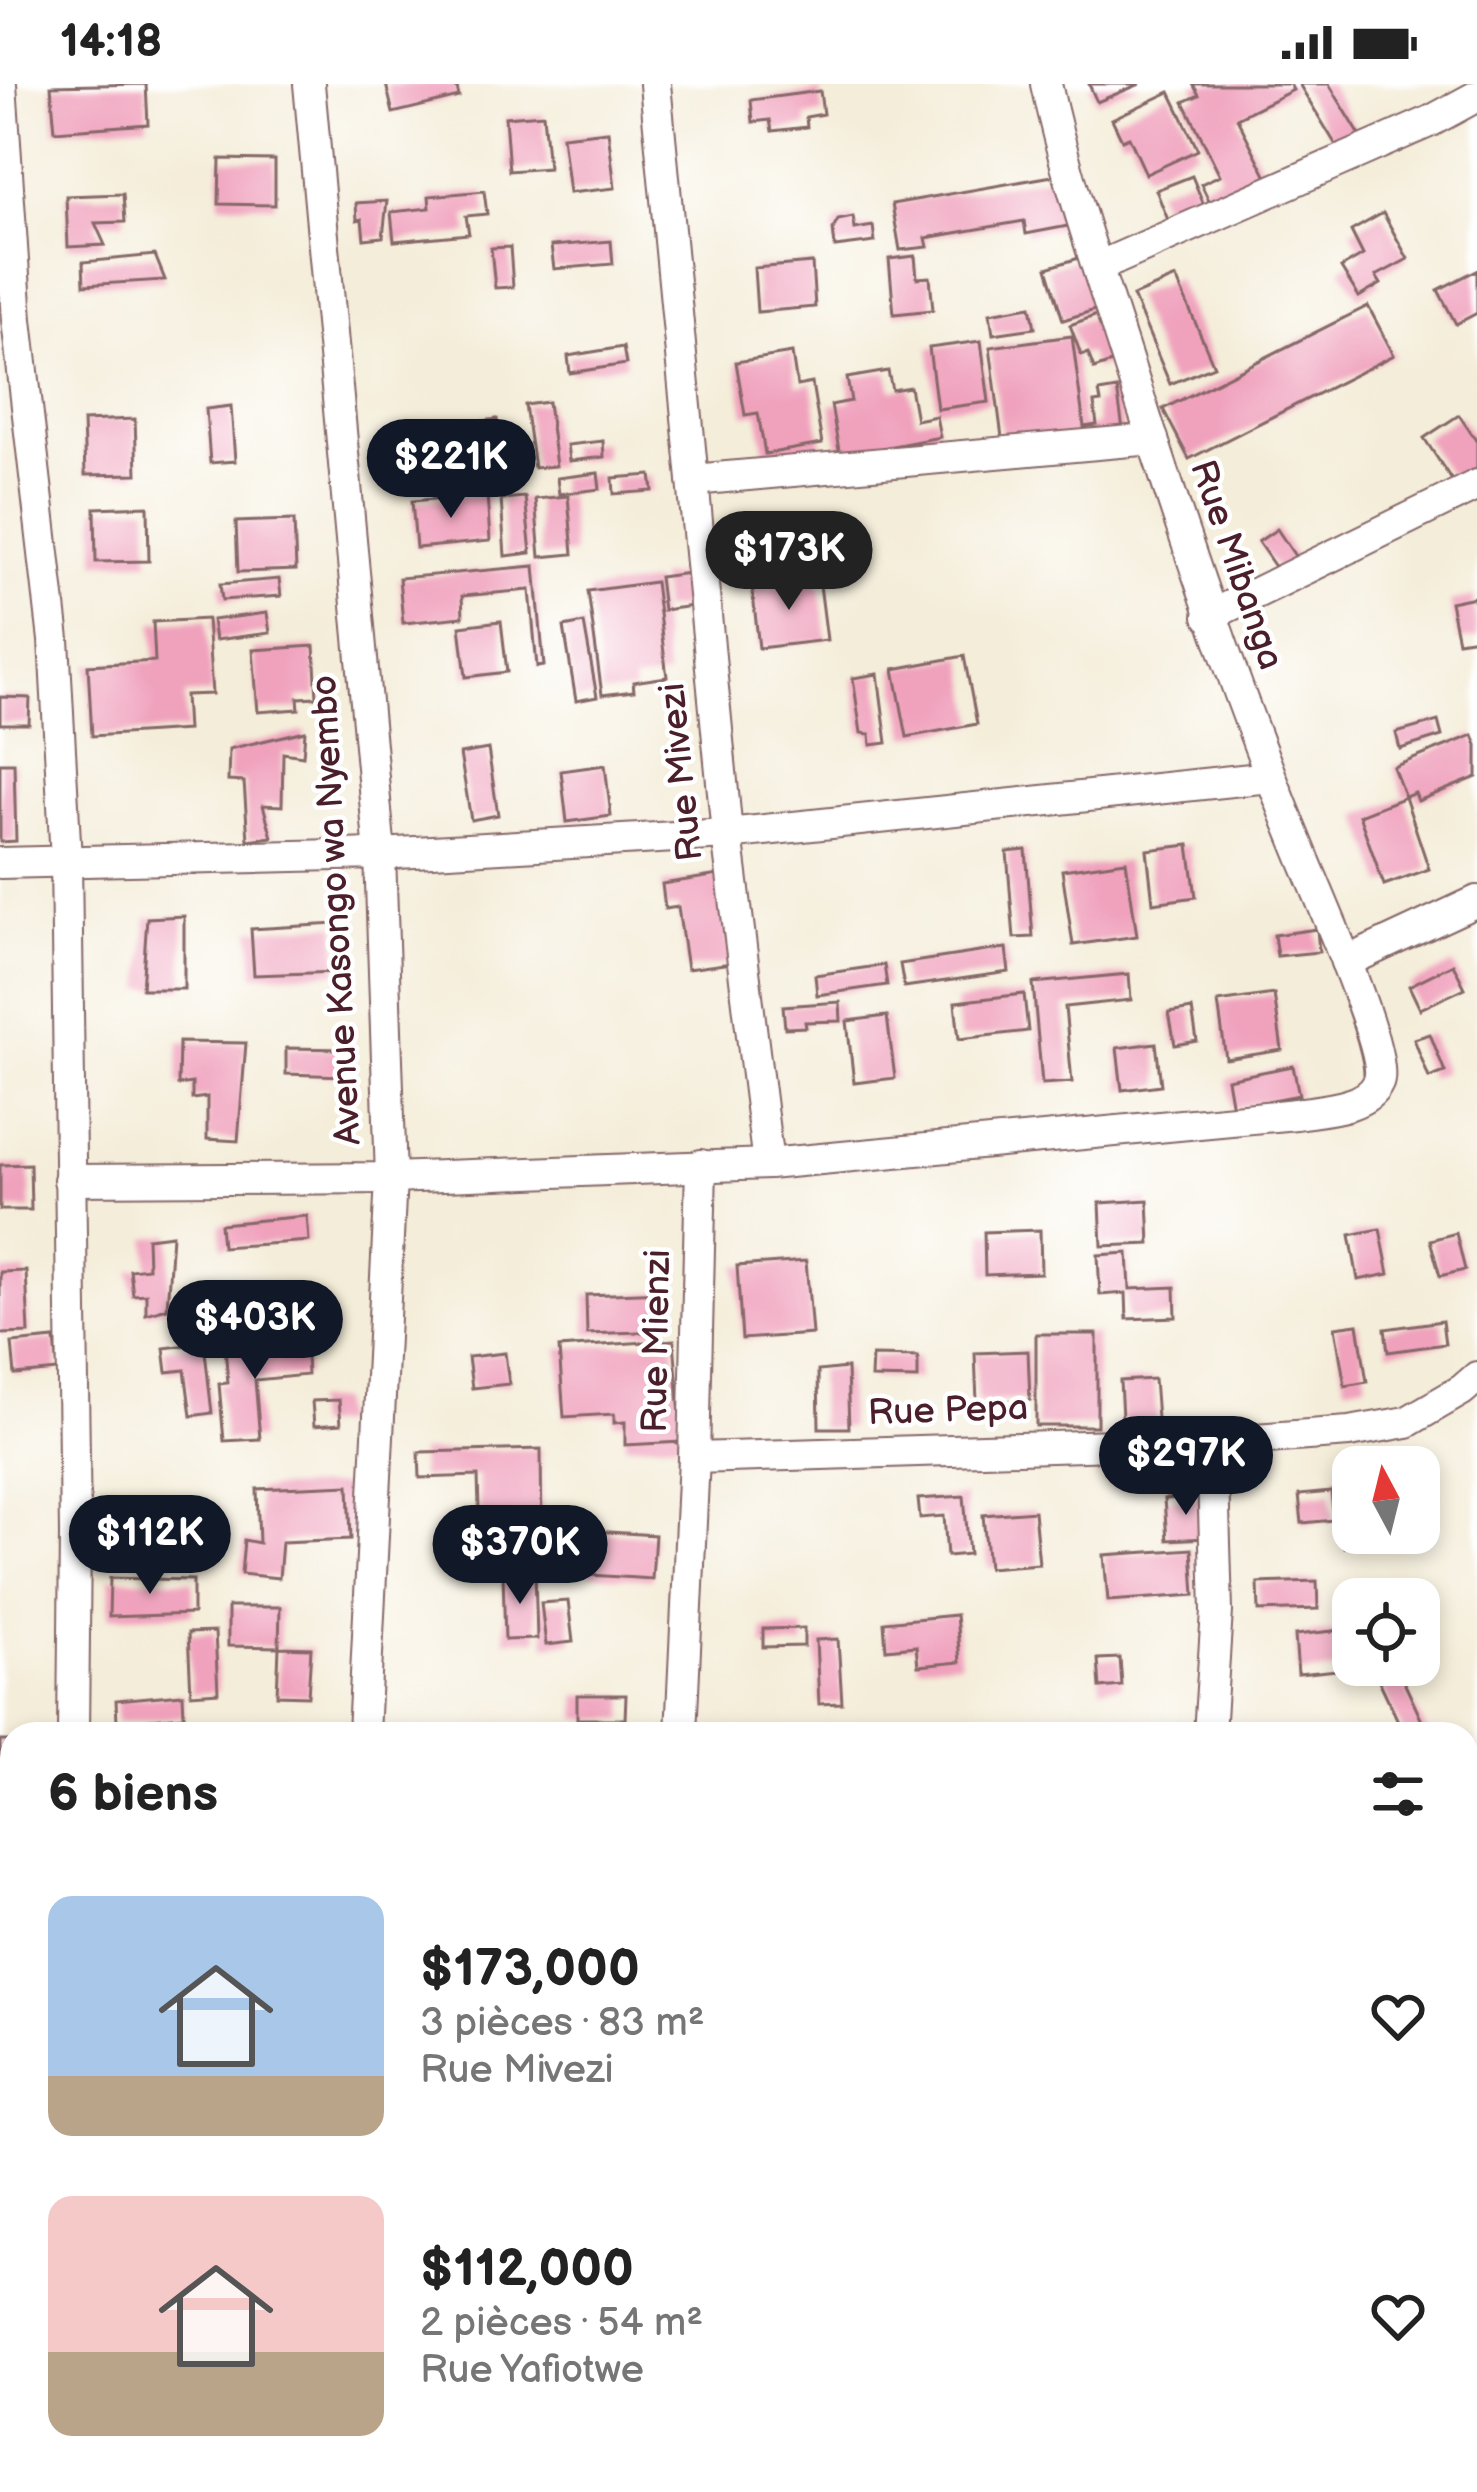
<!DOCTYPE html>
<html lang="fr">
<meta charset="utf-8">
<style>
:root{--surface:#fff;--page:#f2f2f2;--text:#222;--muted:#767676;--accent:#111827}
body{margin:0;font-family:"Balsamiq Sans",sans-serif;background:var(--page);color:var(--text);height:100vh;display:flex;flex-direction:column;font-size:45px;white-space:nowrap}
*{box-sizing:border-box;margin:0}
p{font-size:39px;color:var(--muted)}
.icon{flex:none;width:66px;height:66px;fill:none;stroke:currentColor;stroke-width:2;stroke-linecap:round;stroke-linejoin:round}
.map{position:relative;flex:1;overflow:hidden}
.drawer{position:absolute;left:0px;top:1638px;width:1479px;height:771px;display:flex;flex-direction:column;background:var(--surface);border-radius:36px 36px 0 0;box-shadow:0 6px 18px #0003}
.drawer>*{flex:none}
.needle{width:78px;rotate:353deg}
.fabs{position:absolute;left:1332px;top:1362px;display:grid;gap:24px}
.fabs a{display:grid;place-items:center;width:108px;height:108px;border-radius:24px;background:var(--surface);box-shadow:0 6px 18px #0003;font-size:60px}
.price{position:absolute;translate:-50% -102px;padding:0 27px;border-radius:42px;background:var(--accent);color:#fff;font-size:39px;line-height:78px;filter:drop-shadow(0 3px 6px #0008)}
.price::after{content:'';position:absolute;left:50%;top:72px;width:36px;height:27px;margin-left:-18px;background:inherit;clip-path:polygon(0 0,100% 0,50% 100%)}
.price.current{background:#222;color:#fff}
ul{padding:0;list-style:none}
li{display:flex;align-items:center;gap:36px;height:300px;padding:0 48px}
li span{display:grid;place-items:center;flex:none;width:336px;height:240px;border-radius:24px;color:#555}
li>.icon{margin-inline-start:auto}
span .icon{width:144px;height:144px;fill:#fffc;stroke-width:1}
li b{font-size:51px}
h2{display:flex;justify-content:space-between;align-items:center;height:144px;padding:0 48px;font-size:51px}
.status{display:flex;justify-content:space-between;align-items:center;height:84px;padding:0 60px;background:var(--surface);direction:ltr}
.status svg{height:33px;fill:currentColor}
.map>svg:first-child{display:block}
.building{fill:#f0a2bd}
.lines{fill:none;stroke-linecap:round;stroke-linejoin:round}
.street-casing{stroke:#866768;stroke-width:34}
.street{stroke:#fff;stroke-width:30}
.labels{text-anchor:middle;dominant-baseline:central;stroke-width:9;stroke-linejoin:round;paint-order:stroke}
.street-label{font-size:36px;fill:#4a1f2b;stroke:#fff}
</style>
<div class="status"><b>14:18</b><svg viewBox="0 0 49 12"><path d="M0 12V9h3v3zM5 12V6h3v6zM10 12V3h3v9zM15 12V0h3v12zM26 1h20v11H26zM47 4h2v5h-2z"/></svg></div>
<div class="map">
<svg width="1477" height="2408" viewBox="0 0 1477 2408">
<rect width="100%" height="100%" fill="#fff"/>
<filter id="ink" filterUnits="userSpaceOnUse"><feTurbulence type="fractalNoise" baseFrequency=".00833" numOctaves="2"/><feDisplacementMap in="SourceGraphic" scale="24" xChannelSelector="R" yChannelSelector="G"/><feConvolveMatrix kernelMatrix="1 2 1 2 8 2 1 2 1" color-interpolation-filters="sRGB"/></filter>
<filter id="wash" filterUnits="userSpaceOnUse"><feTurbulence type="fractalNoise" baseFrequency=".004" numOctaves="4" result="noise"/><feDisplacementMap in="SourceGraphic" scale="48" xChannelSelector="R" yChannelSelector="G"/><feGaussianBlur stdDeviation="2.7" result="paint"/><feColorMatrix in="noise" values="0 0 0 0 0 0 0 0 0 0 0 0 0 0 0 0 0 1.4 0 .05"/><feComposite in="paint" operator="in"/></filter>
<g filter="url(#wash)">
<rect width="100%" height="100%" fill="#f4edd9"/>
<g id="blocks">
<g class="building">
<polygon points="146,0 148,40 55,47 51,2"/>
<polygon points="386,0 456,0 459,13 393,29"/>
<polygon points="1089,0 1140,0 1097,18"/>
<polygon points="1193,0 1290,0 1293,6 1237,34 1268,95 1212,123 1201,100 1220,91 1184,18 1199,11"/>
<polygon points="1299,0 1329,0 1364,58 1342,71"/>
<polygon points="820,7 823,30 806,33 807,43 772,47 770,36 753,38 751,16"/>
<polygon points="1170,8 1198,66 1146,90 1129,53 1122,56 1112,35"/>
<polygon points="543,30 548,84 509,87 505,33"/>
<polygon points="608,47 615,104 569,109 562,52"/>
<polygon points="220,75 275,76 275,121 219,120"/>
<polygon points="1064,90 1073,141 1026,150 1024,137 926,154 928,163 900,166 892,120"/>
<polygon points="1192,92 1206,126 1170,141 1156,106"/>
<polygon points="484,107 487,130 466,132 469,150 394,157 391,128 430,124 429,112"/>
<polygon points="123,110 125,138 95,139 105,161 68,163 66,112"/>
<polygon points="387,117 383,153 364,155 362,135 357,136 356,119"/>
<polygon points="1383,129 1408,175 1376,192 1381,200 1359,213 1341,184 1363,171 1351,147"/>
<polygon points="853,133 855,145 873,142 875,158 835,163 833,145 838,136"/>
<polygon points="611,157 613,180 554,185 551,162"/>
<polygon points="510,163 513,203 495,204 491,164"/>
<polygon points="155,171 165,196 84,201 83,178"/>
<polygon points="915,172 917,194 930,193 933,226 894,230 889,175"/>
<polygon points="1082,173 1098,225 1063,236 1047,184"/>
<polygon points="812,179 815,223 757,228 754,184"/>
<polygon points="1477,186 1477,229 1456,240 1438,206"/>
<polygon points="1176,194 1214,282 1170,300 1133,212"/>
<polygon points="1031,222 1035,244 993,250 990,229"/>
<polygon points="1368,222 1394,271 1189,375 1163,325"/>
<polygon points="1100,230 1117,277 1094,285 1088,269 1081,271 1070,241"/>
<polygon points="1072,252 1084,343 1097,341 1094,319 1101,318 1099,308 1117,305 1124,352 1003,361 990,263"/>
<polygon points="981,257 989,318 937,325 929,264"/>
<polygon points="623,263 626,280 570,289 568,272"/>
<polygon points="792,269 797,302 812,299 822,360 765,370 758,329 745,331 736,278"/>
<polygon points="888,287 892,306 910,303 916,336 936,332 940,353 840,372 831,321 851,317 847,294"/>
<polygon points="548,318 556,382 534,384 525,321"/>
<polygon points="231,322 235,377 210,379 206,325"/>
<polygon points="1459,331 1477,358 1477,395 1459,407 1424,354"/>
<polygon points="135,335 137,390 85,391 83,337"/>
<polygon points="497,335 506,389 478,393 469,339"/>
<polygon points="603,357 604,373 569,377 567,361"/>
<polygon points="598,389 600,405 559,410 557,394"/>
<polygon points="651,391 653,407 614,410 613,394"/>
<polygon points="487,410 490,457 416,464 412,417"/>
<polygon points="568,412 573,470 540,473 535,415"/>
<polygon points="525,413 531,469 505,472 501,415"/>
<polygon points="148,422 149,477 96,478 95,424"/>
<polygon points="294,436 296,486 238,488 236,438"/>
<polygon points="1277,445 1297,475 1278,487 1258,458"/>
<polygon points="797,477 798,492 765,495 764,480"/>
<polygon points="535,482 544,582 537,583 530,506 462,512 463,533 403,539 399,494"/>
<polygon points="689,489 693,522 663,526 659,493"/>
<polygon points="819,493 827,556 759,564 752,502"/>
<polygon points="279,495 281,512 222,516 220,500"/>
<polygon points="655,498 667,593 633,598 634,607 602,611 588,507"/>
<polygon points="1474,513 1477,554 1458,557 1450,518"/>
<polygon points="267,529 270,549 215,556 212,536"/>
<polygon points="207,535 212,610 185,611 187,646 92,652 88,581 155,577 153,538"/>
<polygon points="501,537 507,588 466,593 460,542"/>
<polygon points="584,539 597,613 576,617 564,543"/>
<polygon points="314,562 317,613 298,614 299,625 258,628 253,566"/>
<polygon points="964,572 977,640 907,653 894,585"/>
<polygon points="878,590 887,659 871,661 870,650 861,649 853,594"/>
<polygon points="0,613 30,614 29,640 0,640"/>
<polygon points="1438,637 1442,652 1400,665 1396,649"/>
<polygon points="305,647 303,672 283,669 282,722 263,721 272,753 248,756 244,698 228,697 229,665"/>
<polygon points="1473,651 1477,661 1477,693 1418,717 1415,709 1405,713 1393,683"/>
<polygon points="488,665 498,731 471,736 460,670"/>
<polygon points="0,679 14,679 16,757 0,758"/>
<polygon points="605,681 611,732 567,738 561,687"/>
<polygon points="1405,713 1429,785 1384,801 1359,731"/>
<polygon points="1189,761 1196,813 1153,819 1147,766"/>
<polygon points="1026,766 1033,853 1014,854 1007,768"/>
<polygon points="1126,777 1137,852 1073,861 1062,786"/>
<polygon points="719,791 732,879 687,885 678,823 665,825 662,800"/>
<polygon points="184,832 184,905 142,905 147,834"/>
<polygon points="336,840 338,888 254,891 251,845"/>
<polygon points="1317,845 1319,868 1277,872 1274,851"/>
<polygon points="1006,864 1009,888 904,903 900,880"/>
<polygon points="1453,880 1465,904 1420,925 1409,902"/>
<polygon points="884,881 887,901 817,911 815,891"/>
<polygon points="1129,890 1131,916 1065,923 1072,998 1042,1000 1033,899"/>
<polygon points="1024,910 1028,947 959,955 955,918"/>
<polygon points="1274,910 1282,966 1226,975 1218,918"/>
<polygon points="840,918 841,937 805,938 806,943 785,944 783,922"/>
<polygon points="1192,925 1197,957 1175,961 1169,929"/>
<polygon points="887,932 895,994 854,999 847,937"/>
<polygon points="1430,950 1445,988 1429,994 1414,955"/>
<polygon points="179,958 246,959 238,1057 207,1055 207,1013 192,1015 192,999 178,1001"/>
<polygon points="1156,959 1161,1001 1122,1006 1117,964"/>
<polygon points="286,964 345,965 345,992 286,990"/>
<polygon points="1293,982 1299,1011 1232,1024 1227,995"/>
<polygon points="30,1080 31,1126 0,1126 0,1081"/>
<polygon points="1148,1116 1150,1160 1102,1162 1100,1119"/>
<polygon points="307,1132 309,1157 222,1163 220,1140"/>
<polygon points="1380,1145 1389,1190 1358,1196 1350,1151"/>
<polygon points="1040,1146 1041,1189 985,1191 984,1148"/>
<polygon points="1456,1149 1465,1186 1440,1192 1430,1156"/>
<polygon points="172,1151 167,1224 146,1230 146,1210 133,1211 130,1186 148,1184 147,1154"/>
<polygon points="1128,1169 1130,1205 1175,1203 1176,1233 1127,1235 1126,1209 1100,1211 1098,1171"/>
<polygon points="806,1177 812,1250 742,1255 737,1182"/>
<polygon points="26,1187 29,1249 0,1250 0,1188"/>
<polygon points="664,1208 665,1247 587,1250 586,1211"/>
<polygon points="1442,1237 1445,1260 1388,1268 1385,1245"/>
<polygon points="1358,1240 1367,1298 1345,1302 1335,1243"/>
<rect x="1036" y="1250" width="61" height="92"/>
<polygon points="55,1255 58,1287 15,1291 12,1259"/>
<polygon points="305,1255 307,1291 255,1296 260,1355 224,1357 219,1300 228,1299 225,1262"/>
<polygon points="674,1256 682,1358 625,1361 625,1338 614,1339 614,1330 564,1333 559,1264"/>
<polygon points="204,1259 212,1329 191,1332 185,1286 167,1288 164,1264"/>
<polygon points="1028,1267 1030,1316 977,1318 975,1269"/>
<polygon points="505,1269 509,1300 472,1304 468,1273"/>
<polygon points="872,1272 918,1273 918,1295 871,1294"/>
<polygon points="847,1284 849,1344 819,1344 818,1287"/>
<polygon points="1154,1295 1158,1348 1123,1351 1120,1297"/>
<polygon points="339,1316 341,1340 314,1342 312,1317"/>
<polygon points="541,1365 542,1456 480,1458 478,1392 420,1394 419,1368"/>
<polygon points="1353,1390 1353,1449 1393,1449 1394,1456 1344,1463 1335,1392"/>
<polygon points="349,1401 351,1455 282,1458 279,1494 241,1490 244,1456 259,1459 257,1405"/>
<polygon points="1331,1408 1334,1436 1302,1439 1299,1411"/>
<polygon points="964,1412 969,1470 947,1472 944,1432 920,1434 918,1415"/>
<polygon points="1204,1413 1207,1454 1167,1456 1164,1415"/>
<polygon points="207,1419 210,1467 169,1469 168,1450 162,1450 162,1443 153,1443 152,1421"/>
<polygon points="1034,1427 1039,1480 988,1484 983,1431"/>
<polygon points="593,1447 655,1451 652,1495 590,1491"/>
<polygon points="1192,1465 1195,1511 1108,1517 1104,1471"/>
<polygon points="535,1489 537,1555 505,1556 503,1490"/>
<polygon points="110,1494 193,1496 193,1530 109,1533"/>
<polygon points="1317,1497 1318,1525 1259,1527 1258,1499"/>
<polygon points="568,1517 573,1558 546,1561 541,1519"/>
<polygon points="228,1523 280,1523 279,1563 311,1564 308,1612 277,1611 279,1563 228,1562"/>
<polygon points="956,1531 960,1578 918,1582 916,1562 886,1565 884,1538"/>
<polygon points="804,1544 804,1562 763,1563 763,1545"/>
<polygon points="1343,1546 1347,1585 1298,1590 1295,1551"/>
<polygon points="215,1548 218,1608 191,1610 188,1549"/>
<polygon points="838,1555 842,1619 819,1620 816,1556"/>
<polygon points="1120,1574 1122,1602 1100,1604 1098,1575"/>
<polygon points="1396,1581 1428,1650 1404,1650 1376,1590"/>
<polygon points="183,1610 184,1632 117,1638 116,1616"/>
<polygon points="577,1611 626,1611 625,1635 577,1635"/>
<polygon points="0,1657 12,1657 12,1699 0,1700"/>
<polygon points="1477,1782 1477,1837 1467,1813 1467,1786"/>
<rect x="0" y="1797" width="12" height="77"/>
<polygon points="12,2234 12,2298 0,2300 0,2235"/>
<polygon points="12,2332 12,2390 0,2391 0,2333"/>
<polygon points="802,2397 841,2397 842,2408 803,2408"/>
<polygon points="973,2397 988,2397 988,2400 1056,2397 1057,2408 974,2407"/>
<polygon points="1139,2397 1212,2397 1213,2408 1140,2408"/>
</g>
</g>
</g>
<g filter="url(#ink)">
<use href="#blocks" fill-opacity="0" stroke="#866768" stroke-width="3"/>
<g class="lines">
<defs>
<g id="street">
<polyline points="1,0 17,236 54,556 66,776 75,1450 73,1650"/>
<polyline points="309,0 380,770 391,1094 363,1650"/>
<polyline points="655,0 727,750 768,1080"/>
<polyline points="1098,183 1431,37 1477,12"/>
<polyline points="693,396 1153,355"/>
<polyline points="1209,532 1477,401"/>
<polyline points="0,779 380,770 727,750 1270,693"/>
<polyline points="1346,878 1477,817"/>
<path d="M 69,1096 L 391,1094 L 768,1080 L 1296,1030 C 1320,1026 1366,1025 1378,999 C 1391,972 1315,803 1301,768 C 1236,610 1183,450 1131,288 C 1101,193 1067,98 1046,0"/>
<polyline points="694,1374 1212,1358 1349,1348 1407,1338 1462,1306 1477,1293"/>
<polyline points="681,1650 694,1374 701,1081"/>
<polyline points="1209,1650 1217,1527 1212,1358"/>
<polyline points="1467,1694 1477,1689"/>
<polyline points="1467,2077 1477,2073"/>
<polyline points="58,2397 58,2408"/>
<polyline points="684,2397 684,2408"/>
<polyline points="950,2397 951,2408"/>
<polyline points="1222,2397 1223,2408"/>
<polyline points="353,2408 353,2397"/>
</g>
</defs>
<use href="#street" class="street-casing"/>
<use href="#street" class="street"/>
</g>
</g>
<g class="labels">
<g class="street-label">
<text transform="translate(1236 481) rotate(71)">Rue Mibanga</text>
<text transform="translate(682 688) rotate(-96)">Rue Mivezi</text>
<text transform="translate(337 826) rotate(-93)">Avenue Kasongo wa Nyembo</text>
<text transform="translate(657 1257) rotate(-89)">Rue Mienzi</text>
<text transform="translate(948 1327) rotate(-2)">Rue Pepa</text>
</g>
</g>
</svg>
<div class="fabs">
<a><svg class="needle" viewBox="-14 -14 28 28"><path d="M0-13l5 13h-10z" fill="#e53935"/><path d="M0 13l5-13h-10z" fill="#767676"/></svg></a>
<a><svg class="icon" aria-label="locate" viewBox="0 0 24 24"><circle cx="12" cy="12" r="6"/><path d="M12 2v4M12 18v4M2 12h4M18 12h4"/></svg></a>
</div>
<b class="price" style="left:451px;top:437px">$221K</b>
<b class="price current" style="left:789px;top:529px">$173K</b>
<b class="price" style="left:255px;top:1298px">$403K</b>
<b class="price" style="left:1186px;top:1434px">$297K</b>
<b class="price" style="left:150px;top:1513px">$112K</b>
<b class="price" style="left:520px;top:1523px">$370K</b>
<section class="drawer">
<h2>6 biens<svg class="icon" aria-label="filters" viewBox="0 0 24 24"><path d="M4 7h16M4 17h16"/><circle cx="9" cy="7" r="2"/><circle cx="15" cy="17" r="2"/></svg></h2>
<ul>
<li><span style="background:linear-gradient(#a9c7e8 75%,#b9a48a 0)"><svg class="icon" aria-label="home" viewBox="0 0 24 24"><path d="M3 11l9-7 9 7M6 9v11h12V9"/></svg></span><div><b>$173,000</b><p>3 pièces · 83 m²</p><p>Rue Mivezi</p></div><svg class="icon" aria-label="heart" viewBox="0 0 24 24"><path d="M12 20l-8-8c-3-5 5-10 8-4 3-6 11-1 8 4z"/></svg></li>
<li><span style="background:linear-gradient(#f6c9c9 65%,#b9a48a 0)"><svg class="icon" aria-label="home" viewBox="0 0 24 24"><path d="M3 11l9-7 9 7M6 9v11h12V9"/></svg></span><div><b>$112,000</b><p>2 pièces · 54 m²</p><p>Rue Yafiotwe</p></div><svg class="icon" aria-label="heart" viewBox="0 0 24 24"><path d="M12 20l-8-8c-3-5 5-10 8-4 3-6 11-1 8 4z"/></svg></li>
</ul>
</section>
</div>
